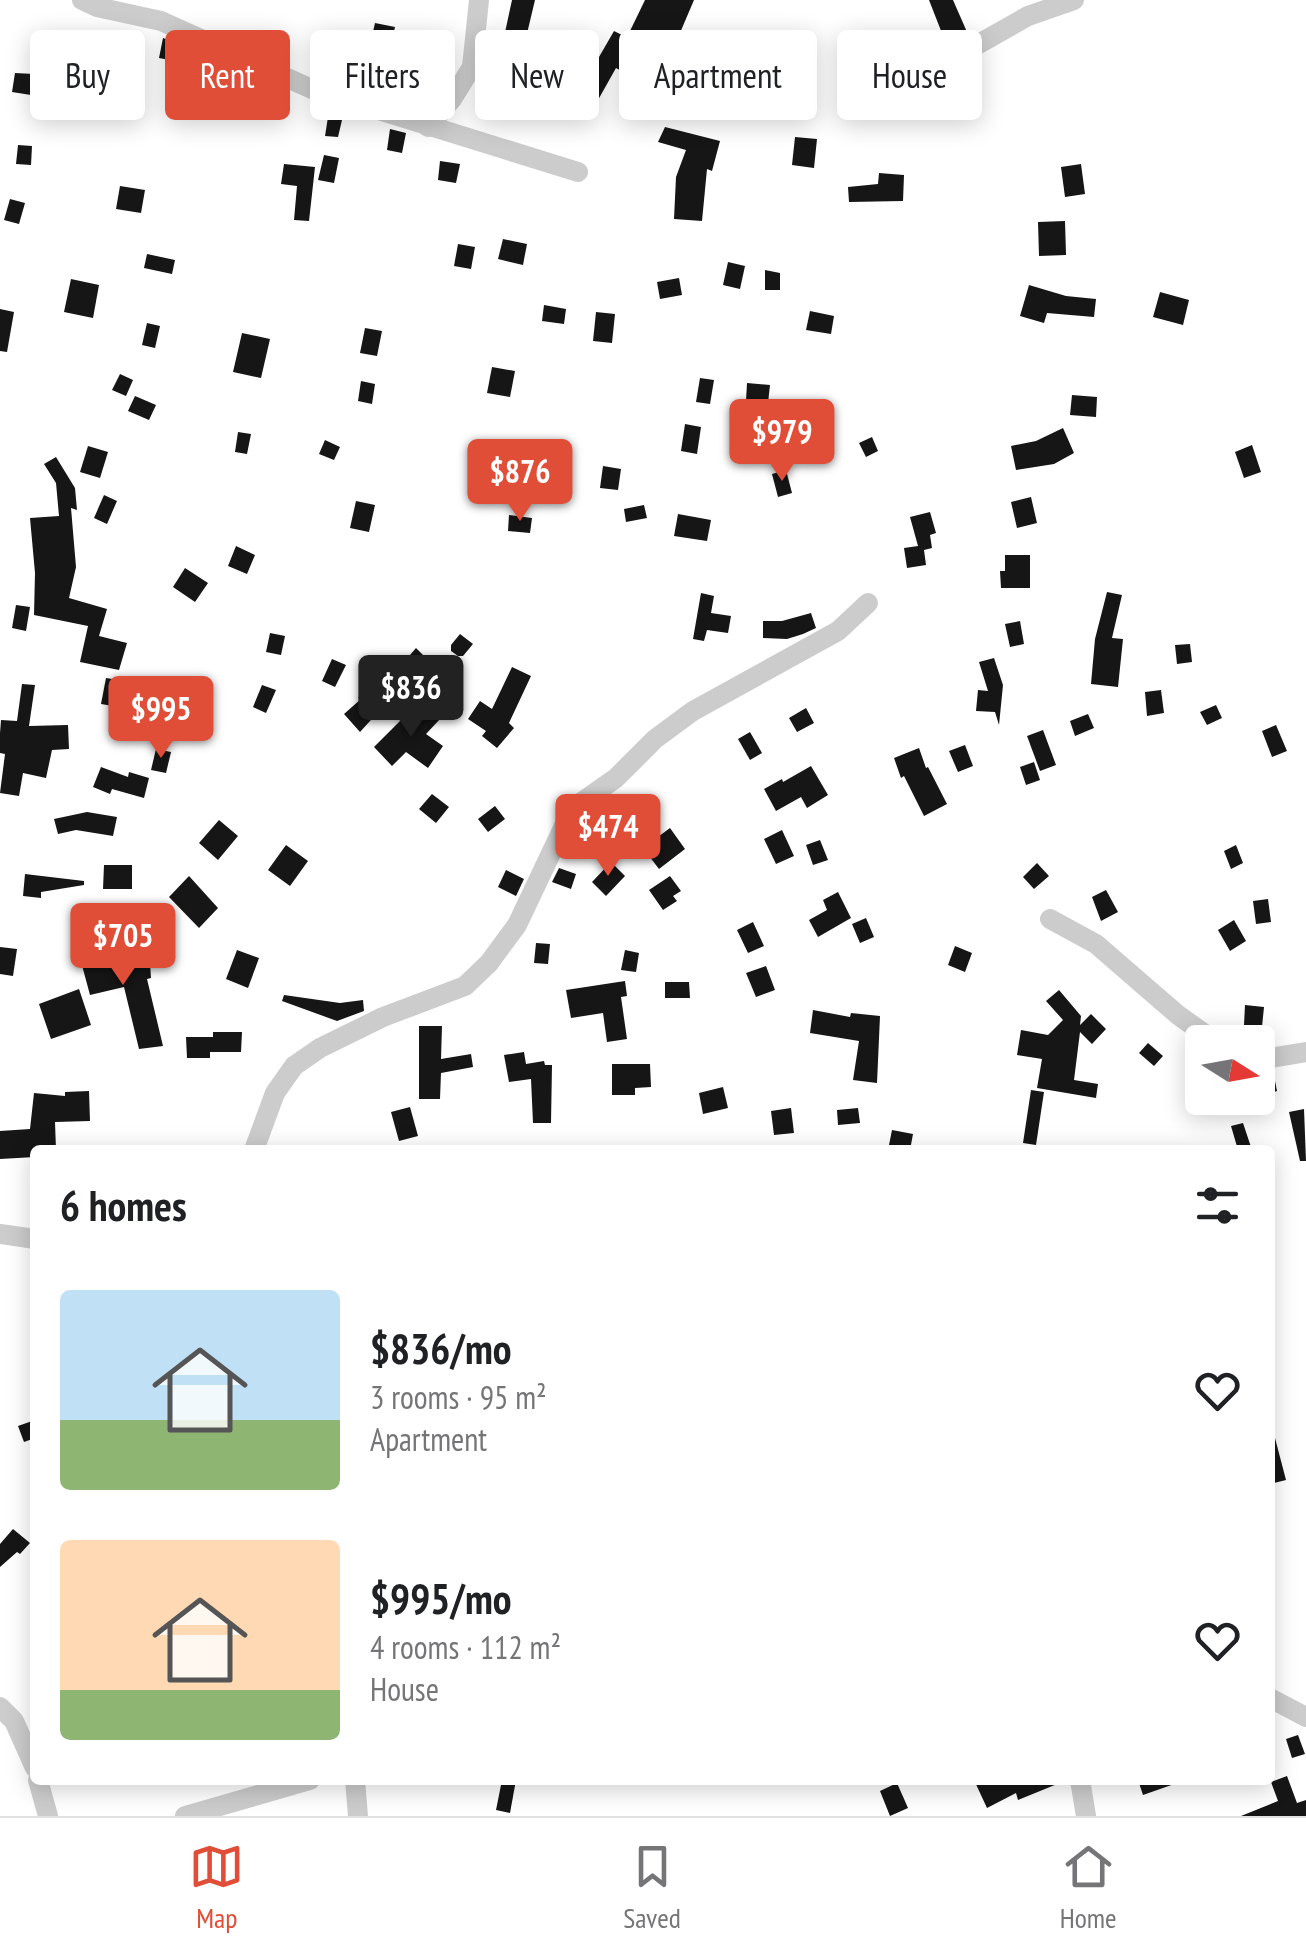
<!DOCTYPE html>
<meta charset="utf-8">
<style>
:root{--surface:#fff;--page:#f2f2f2;--text:#202124;--muted:#757577;--line:#e0e0e0;--accent:#e04e37}
body{margin:0;font-family:"PT Sans Narrow",sans-serif;background:var(--page);color:var(--text);height:100vh;display:flex;flex-direction:column;font-size:38px;white-space:nowrap}
*{box-sizing:border-box;margin:0}
p{font-size:32px;color:var(--muted)}
.icon{flex:none;width:55px;height:55px;fill:none;stroke:currentColor;stroke-width:2;stroke-linecap:round;stroke-linejoin:round}
.map{position:relative;flex:1;overflow:hidden}
.drawer{position:absolute;left:30px;top:1145px;width:1245px;height:640px;display:flex;flex-direction:column;background:var(--surface);border-radius:10px;box-shadow:0 5px 25px #0003}
.drawer>*{flex:none}
.banner{position:absolute;left:30px;top:30px;width:1248px;height:90px;display:flex;gap:20px}
.needle{width:65px;rotate:101deg}
.fabs{position:absolute;left:1185px;top:1025px;display:grid;gap:20px}
.fabs a{display:grid;place-items:center;width:90px;height:90px;border-radius:10px;background:var(--surface);box-shadow:0 5px 25px #0003;font-size:50px}
.price{position:absolute;translate:-50% -85px;padding:0 22px;border-radius:10px;background:var(--accent);color:#fff;font-size:32px;line-height:65px;filter:drop-shadow(0 2px 5px #0008)}
.price::after{content:'';position:absolute;left:50%;top:60px;width:30px;height:22px;margin-left:-15px;background:inherit;clip-path:polygon(0 0,100% 0,50% 100%)}
.price.active{background:#222;color:#fff}
ul{padding:0;list-style:none}
li{display:flex;align-items:center;gap:30px;height:250px;padding:0 30px}
li span{display:grid;place-items:center;flex:none;width:280px;height:200px;border-radius:10px;color:#555}
li>.icon{margin-inline-start:auto}
span .icon{width:120px;height:120px;fill:#fffc;stroke-width:1}
li b{font-size:42px}
h2{display:flex;justify-content:space-between;align-items:center;height:120px;padding:0 30px;font-size:42px}
.tag{padding:0 35px;border-radius:10px;background:var(--surface);box-shadow:0 5px 25px #0003;font-size:35px;line-height:90px}
.tag.active{background:var(--accent);color:#fff}
.dock{display:flex;justify-content:space-around;align-items:center;height:140px;border-top:2px solid var(--line);background:var(--surface);font-size:28px;color:var(--muted)}
.dock a{display:grid;justify-items:center;gap:5px}
.dock .active{color:var(--accent)}
.map>svg:first-child{display:block}
.building{fill:#161616}
.lines{fill:none;stroke-linecap:round;stroke-linejoin:round}
.minor{stroke:#ccc;stroke-width:20}
</style>
<div class="map">
<svg width="1306" height="1816" viewBox="0 0 1306 1816">
<rect width="100%" height="100%" fill="#fff"/>
<g class="building">
<polygon points="512,0 535,0 525,42 504,37"/>
<polygon points="645,0 694,0 674,47 630,31"/>
<polygon points="929,0 953,0 967,32 945,41"/>
<polygon points="375,23 395,27 392,40 372,36"/>
<polygon points="614,31 638,43 623,72 616,68 598,100 580,90"/>
<polygon points="163,38 179,44 175,61 159,58"/>
<polygon points="732,46 747,50 739,80 724,76"/>
<polygon points="356,53 370,55 368,71 354,70"/>
<polygon points="15,73 34,74 31,95 12,92"/>
<polygon points="328,117 342,120 338,137 325,136"/>
<polygon points="665,127 720,141 712,171 707,169 702,221 674,219 676,177 686,150 658,142"/>
<polygon points="390,129 406,133 402,153 387,150"/>
<polygon points="795,137 817,139 814,168 792,165"/>
<polygon points="18,145 32,146 31,165 16,164"/>
<polygon points="324,155 339,158 334,183 318,180"/>
<polygon points="440,161 460,164 456,183 438,180"/>
<polygon points="284,164 315,167 309,221 294,220 297,186 281,184"/>
<polygon points="1081,164 1085,194 1065,197 1061,167"/>
<polygon points="879,173 904,175 903,201 849,202 848,187 878,184"/>
<polygon points="120,186 145,190 141,213 116,209"/>
<polygon points="10,199 25,203 19,224 4,220"/>
<polygon points="1065,221 1066,255 1039,256 1038,222"/>
<polygon points="503,239 527,244 523,265 498,259"/>
<polygon points="458,244 475,247 471,269 454,266"/>
<polygon points="147,254 175,260 172,274 144,268"/>
<polygon points="728,262 745,266 740,289 723,285"/>
<polygon points="765,270 780,273 780,290 765,290"/>
<polygon points="679,278 682,295 660,299 657,282"/>
<polygon points="71,279 99,285 93,318 64,312"/>
<polygon points="1029,285 1066,296 1096,299 1094,317 1047,313 1044,323 1020,316"/>
<polygon points="1160,292 1189,300 1183,325 1153,317"/>
<polygon points="544,305 566,309 564,324 542,321"/>
<polygon points="0,309 14,312 7,352 0,351"/>
<polygon points="810,311 834,316 831,334 806,330"/>
<polygon points="596,312 615,314 612,343 593,341"/>
<polygon points="147,323 160,326 155,348 142,345"/>
<polygon points="365,328 382,331 377,356 360,353"/>
<polygon points="242,333 270,339 261,378 233,372"/>
<polygon points="492,367 515,371 510,397 487,393"/>
<polygon points="120,374 133,380 126,396 112,390"/>
<polygon points="700,378 714,380 710,404 696,402"/>
<polygon points="361,381 375,384 372,404 358,401"/>
<polygon points="747,383 770,385 768,403 746,401"/>
<polygon points="1072,395 1097,397 1096,417 1070,415"/>
<polygon points="135,396 156,405 149,420 128,411"/>
<polygon points="810,407 813,424 786,428 784,411"/>
<polygon points="685,424 701,427 697,454 681,451"/>
<polygon points="1063,428 1074,453 1054,464 1016,470 1011,446 1036,441"/>
<polygon points="238,432 251,434 247,454 235,452"/>
<polygon points="872,437 878,451 866,457 859,443"/>
<polygon points="325,440 340,447 334,460 319,454"/>
<polygon points="1252,445 1261,472 1244,478 1235,452"/>
<polygon points="88,446 108,452 100,478 80,472"/>
<polygon points="56,457 75,488 77,510 71,508 76,567 69,598 107,609 99,636 127,643 119,670 80,662 88,626 34,615 35,573 30,518 59,516 56,483 44,464"/>
<polygon points="603,466 621,469 618,490 600,488"/>
<polygon points="786,470 792,493 778,497 772,474"/>
<polygon points="104,495 117,501 107,524 94,518"/>
<polygon points="1031,497 1037,523 1017,528 1011,502"/>
<polygon points="356,501 375,505 369,532 350,528"/>
<polygon points="644,505 647,518 626,522 624,509"/>
<polygon points="930,512 936,533 930,535 932,548 924,550 926,565 907,568 904,548 918,546 910,517"/>
<polygon points="678,514 711,520 707,541 674,536"/>
<polygon points="509,515 532,518 530,533 508,531"/>
<polygon points="236,546 255,555 247,574 228,566"/>
<polygon points="1005,555 1030,555 1030,588 1001,588 1000,571 1005,571"/>
<polygon points="185,568 208,583 195,602 173,587"/>
<polygon points="1107,592 1122,595 1112,638 1123,639 1118,687 1091,684 1095,639"/>
<polygon points="701,593 714,596 711,613 731,616 728,633 707,630 704,641 693,639"/>
<polygon points="16,605 30,607 26,631 12,628"/>
<polygon points="811,613 816,628 803,634 787,639 763,638 763,621 782,621"/>
<polygon points="1020,621 1024,644 1010,647 1005,624"/>
<polygon points="270,633 285,636 281,655 266,652"/>
<polygon points="460,634 473,644 463,656 458,656 451,651 451,645"/>
<polygon points="1190,644 1192,662 1177,664 1175,645"/>
<polygon points="416,648 426,658 414,671 404,662"/>
<polygon points="994,658 1003,685 999,725 995,712 976,711 978,690 988,691 979,662"/>
<polygon points="332,659 346,665 335,687 322,681"/>
<polygon points="512,667 531,676 509,723 514,728 497,748 482,736 486,731 468,719 480,701 492,709"/>
<polygon points="375,676 384,683 381,690 390,699 360,732 344,714 361,699 358,698"/>
<polygon points="106,678 124,681 119,707 101,704"/>
<polygon points="444,678 453,688 439,703 429,692"/>
<polygon points="22,684 35,685 29,726 68,725 69,749 52,750 46,778 23,773 19,796 0,793 5,754 0,753 0,733 1,720 17,721"/>
<polygon points="262,685 276,690 266,713 253,707"/>
<polygon points="1161,690 1164,713 1147,716 1145,692"/>
<polygon points="1216,705 1222,718 1207,725 1200,712"/>
<polygon points="429,707 441,718 426,734 443,746 428,768 406,752 392,766 374,747 406,715 415,724"/>
<polygon points="806,708 814,723 797,732 789,718"/>
<polygon points="1088,714 1094,728 1075,736 1070,721"/>
<polygon points="1276,725 1287,751 1272,757 1262,731"/>
<polygon points="1043,730 1056,765 1040,771 1027,736"/>
<polygon points="750,732 762,753 750,760 738,739"/>
<polygon points="965,745 973,766 958,772 949,751"/>
<polygon points="919,748 926,768 928,767 947,804 924,816 904,776 901,778 894,758"/>
<polygon points="156,749 171,752 166,773 151,770"/>
<polygon points="1034,762 1040,780 1026,785 1020,767"/>
<polygon points="811,766 828,795 807,808 801,797 776,811 764,789 782,779 783,782"/>
<polygon points="101,767 128,777 129,772 149,778 144,798 112,789 110,794 93,787"/>
<polygon points="432,794 449,807 436,823 419,809"/>
<polygon points="495,806 505,819 488,832 478,819"/>
<polygon points="87,812 117,817 113,836 76,830 58,834 54,819"/>
<polygon points="219,820 238,836 218,860 199,843"/>
<polygon points="670,828 685,849 659,869 643,848"/>
<polygon points="782,830 794,856 776,864 764,839"/>
<polygon points="820,840 828,860 813,865 806,845"/>
<polygon points="286,845 308,861 290,886 268,870"/>
<polygon points="1236,845 1243,863 1231,869 1224,851"/>
<polygon points="611,862 625,876 606,896 592,882"/>
<polygon points="1037,863 1049,876 1034,889 1023,877"/>
<polygon points="104,865 132,865 132,889 103,889"/>
<polygon points="559,868 576,874 571,889 552,882"/>
<polygon points="506,870 524,879 516,896 498,887"/>
<polygon points="25,874 84,881 84,885 41,892 41,898 23,896"/>
<polygon points="189,876 218,908 199,928 169,897"/>
<polygon points="670,876 681,891 673,896 677,901 663,910 649,890"/>
<polygon points="1106,890 1118,912 1101,921 1092,897"/>
<polygon points="838,892 851,918 818,937 809,920 827,910 823,900"/>
<polygon points="1268,899 1271,922 1256,924 1253,901"/>
<polygon points="866,918 874,937 860,943 852,924"/>
<polygon points="1234,920 1246,941 1230,951 1218,930"/>
<polygon points="753,922 764,946 748,953 737,930"/>
<polygon points="102,936 110,967 150,963 151,978 147,979 163,1046 139,1049 124,987 90,995 76,943"/>
<polygon points="536,943 550,944 548,964 534,963"/>
<polygon points="955,946 972,953 965,972 948,965"/>
<polygon points="0,947 17,949 13,976 0,974"/>
<polygon points="237,950 259,958 248,988 226,979"/>
<polygon points="625,950 639,953 636,972 621,970"/>
<polygon points="766,966 775,990 756,997 746,973"/>
<polygon points="625,981 627,996 621,997 627,1039 607,1042 603,1013 571,1018 566,990"/>
<polygon points="665,982 689,982 690,998 665,998"/>
<polygon points="79,989 91,1025 51,1039 39,1004"/>
<polygon points="1059,990 1081,1016 1080,1025 1091,1014 1106,1029 1092,1044 1080,1032 1074,1080 1098,1084 1096,1098 1037,1088 1042,1059 1017,1055 1021,1030 1048,1035 1063,1020 1046,1001"/>
<polygon points="284,995 340,1003 363,1000 364,1011 337,1021 282,1001"/>
<polygon points="1245,1005 1264,1007 1262,1027 1244,1025"/>
<polygon points="813,1010 850,1017 851,1013 880,1016 877,1083 853,1080 859,1041 810,1033"/>
<polygon points="419,1026 442,1026 441,1059 471,1054 473,1067 441,1073 440,1099 419,1099"/>
<polygon points="213,1032 242,1032 241,1052 210,1052 210,1058 187,1058 186,1037 213,1037"/>
<polygon points="1148,1043 1163,1056 1154,1066 1139,1053"/>
<polygon points="524,1052 526,1064 544,1061 545,1065 552,1065 551,1123 533,1123 531,1079 509,1082 504,1055"/>
<polygon points="612,1064 650,1064 651,1087 635,1088 635,1095 612,1095"/>
<polygon points="1274,1076 1277,1091 1266,1095 1261,1082"/>
<polygon points="723,1087 728,1108 703,1114 699,1093"/>
<polygon points="1031,1090 1044,1092 1036,1145 1023,1143"/>
<polygon points="89,1091 90,1121 55,1122 56,1150 35,1150 35,1157 0,1159 0,1131 30,1129 34,1093 65,1096 65,1092"/>
<polygon points="410,1107 418,1136 399,1141 391,1112"/>
<polygon points="791,1108 794,1133 774,1135 771,1111"/>
<polygon points="858,1108 860,1123 838,1125 837,1110"/>
<polygon points="1304,1109 1306,1161 1300,1161 1289,1112"/>
<polygon points="1243,1123 1252,1150 1238,1150 1231,1126"/>
<polygon points="892,1130 913,1134 910,1150 888,1150"/>
<polygon points="35,1420 35,1438 24,1442 18,1426"/>
<polygon points="1270,1438 1275,1438 1286,1480 1270,1484"/>
<polygon points="13,1529 30,1543 20,1554 17,1552 0,1567 0,1544"/>
<polygon points="1298,1735 1305,1754 1292,1758 1286,1739"/>
<polygon points="1287,1776 1297,1803 1306,1800 1306,1816 1241,1816 1278,1801 1271,1782"/>
<polygon points="502,1780 516,1780 510,1813 496,1810"/>
<polygon points="974,1780 1067,1780 1018,1800 1016,1793 987,1808"/>
<polygon points="1138,1780 1180,1780 1180,1782 1143,1795"/>
<polygon points="897,1783 908,1808 890,1816 880,1791"/>
</g>
<g class="lines">
<g class="minor">
<polyline points="82,0 97,7 161,21 314,90 578,172"/>
<polyline points="959,55 1028,16 1074,0"/>
<polyline points="428,127 452,99 472,67 479,0"/>
<polyline points="1050,919 1096,944 1178,1015 1216,1042"/>
<polyline points="1258,1060 1306,1052"/>
<polyline points="254,1150 275,1093 294,1066 320,1048 383,1017 465,986 489,963 517,925 572,809 616,778 655,739 693,711 838,631 868,603"/>
<polyline points="0,1234 35,1239"/>
<polyline points="1270,1698 1306,1717"/>
<polyline points="0,1707 14,1721 35,1768"/>
<polyline points="38,1780 48,1816"/>
<polyline points="355,1780 358,1816"/>
<polyline points="1080,1780 1086,1816"/>
<polyline points="185,1816 310,1780"/>
</g>
</g>
</svg>
<div class="fabs">
<a><svg class="needle" viewBox="-14 -14 28 28"><path d="M0-13l5 13h-10z" fill="#e53935"/><path d="M0 13l5-13h-10z" fill="#757577"/></svg></a>
</div>
<b class="price" style="left:782px;top:484px">$979</b>
<b class="price" style="left:520px;top:524px">$876</b>
<b class="price active" style="left:411px;top:740px">$836</b>
<b class="price" style="left:161px;top:761px">$995</b>
<b class="price" style="left:608px;top:879px">$474</b>
<b class="price" style="left:123px;top:988px">$705</b>
<div class="banner">
<a class="tag">Buy</a>
<a class="tag active">Rent</a>
<a class="tag">Filters</a>
<a class="tag">New</a>
<a class="tag">Apartment</a>
<a class="tag">House</a>
</div>
<section class="drawer">
<h2>6 homes<svg class="icon" aria-label="filters" viewBox="0 0 24 24"><path d="M4 7h16M4 17h16"/><circle cx="9" cy="7" r="2"/><circle cx="15" cy="17" r="2"/></svg></h2>
<ul>
<li><span style="background:linear-gradient(#bfe0f5 65%,#8fb573 0)"><svg class="icon" aria-label="home" viewBox="0 0 24 24"><path d="M3 11l9-7 9 7M6 9v11h12V9"/></svg></span><div><b>$836/mo</b><p>3 rooms · 95 m²</p><p>Apartment</p></div><svg class="icon" aria-label="heart" viewBox="0 0 24 24"><path d="M12 20l-8-8c-3-5 5-10 8-4 3-6 11-1 8 4z"/></svg></li>
<li><span style="background:linear-gradient(#ffd9b3 75%,#8fb573 0)"><svg class="icon" aria-label="home" viewBox="0 0 24 24"><path d="M3 11l9-7 9 7M6 9v11h12V9"/></svg></span><div><b>$995/mo</b><p>4 rooms · 112 m²</p><p>House</p></div><svg class="icon" aria-label="heart" viewBox="0 0 24 24"><path d="M12 20l-8-8c-3-5 5-10 8-4 3-6 11-1 8 4z"/></svg></li>
</ul>
</section>
</div>
<nav class="dock">
<a class="active"><svg class="icon" aria-label="map" viewBox="0 0 24 24"><path d="M3 6l6-2 6 2 6-2v14l-6 2-6-2-6 2zM9 4v14M15 6v14"/></svg>Map</a>
<a><svg class="icon" aria-label="saved" viewBox="0 0 24 24"><path d="M7 4h10v16l-5-4-5 4z"/></svg>Saved</a>
<a><svg class="icon" aria-label="home" viewBox="0 0 24 24"><path d="M3 11l9-7 9 7M6 9v11h12V9"/></svg>Home</a>
</nav>
